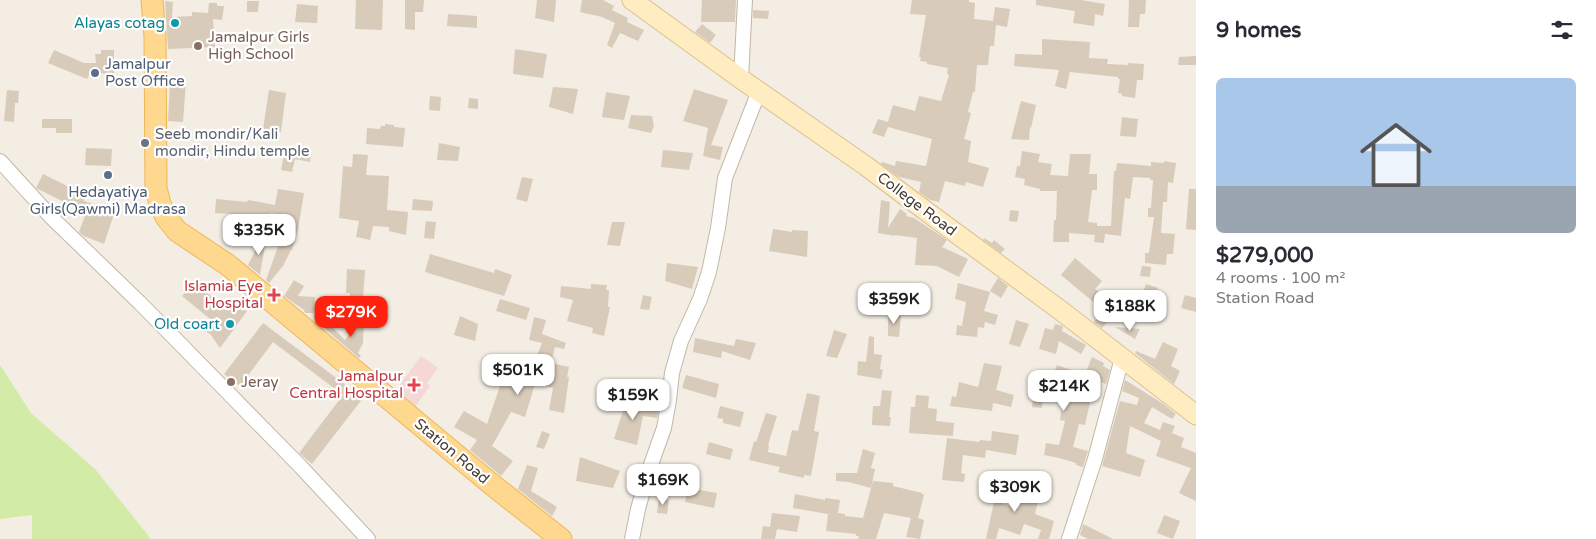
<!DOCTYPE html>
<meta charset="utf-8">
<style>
:root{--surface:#fff;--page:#f2f2f3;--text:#2b2b33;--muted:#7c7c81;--line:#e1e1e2;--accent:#ff220e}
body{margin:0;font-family:"Varela Round",sans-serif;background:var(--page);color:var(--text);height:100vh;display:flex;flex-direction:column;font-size:19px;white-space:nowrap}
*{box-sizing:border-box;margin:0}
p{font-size:16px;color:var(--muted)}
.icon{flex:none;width:28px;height:28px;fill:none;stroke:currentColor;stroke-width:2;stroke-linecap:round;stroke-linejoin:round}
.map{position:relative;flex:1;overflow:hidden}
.drawer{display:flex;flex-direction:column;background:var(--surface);width:400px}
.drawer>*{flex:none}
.price{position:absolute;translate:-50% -42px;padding:0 11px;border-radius:10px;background:#fff;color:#222;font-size:16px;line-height:32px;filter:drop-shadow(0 1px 2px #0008)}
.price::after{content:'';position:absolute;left:50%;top:30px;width:15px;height:11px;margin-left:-8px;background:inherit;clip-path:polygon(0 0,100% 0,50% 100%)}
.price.current{background:var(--accent);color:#fff}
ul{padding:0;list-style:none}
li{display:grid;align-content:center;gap:10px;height:265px;padding:0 20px}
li+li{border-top:1px solid var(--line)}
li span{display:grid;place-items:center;height:155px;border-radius:8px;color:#555}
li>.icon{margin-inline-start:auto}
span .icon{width:90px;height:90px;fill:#fffc;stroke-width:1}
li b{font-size:21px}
h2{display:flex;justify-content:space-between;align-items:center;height:60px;padding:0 20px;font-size:21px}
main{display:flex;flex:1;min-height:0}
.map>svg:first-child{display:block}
.medical{fill:#f5d7d5}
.green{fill:#d2eca7}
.building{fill:#d9cbba}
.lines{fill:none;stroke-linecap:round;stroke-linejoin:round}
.street-casing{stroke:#c2b7a8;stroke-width:16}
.secondary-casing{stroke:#dac290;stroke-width:21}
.primary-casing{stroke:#eeb656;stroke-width:23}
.street{stroke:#fff;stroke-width:14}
.secondary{stroke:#ffecc1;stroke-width:19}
.primary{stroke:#ffd890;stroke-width:21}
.culture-dot{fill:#0f9aa8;stroke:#fff;stroke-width:2}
.education-dot{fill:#8d6e63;stroke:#fff;stroke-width:2}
.service-dot{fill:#5c6f8a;stroke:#fff;stroke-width:2}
.worship-dot{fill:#6b7280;stroke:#fff;stroke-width:2}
.health-dot{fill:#e0444e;stroke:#fff;stroke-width:2}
.labels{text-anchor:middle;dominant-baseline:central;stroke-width:4.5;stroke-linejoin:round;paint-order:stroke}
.culture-label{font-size:15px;fill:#0d838f;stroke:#fff;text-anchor:end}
.education-label{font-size:15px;fill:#785e54;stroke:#fff;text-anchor:start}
.service-label{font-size:15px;fill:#4e5e75;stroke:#fff;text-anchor:start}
.worship-label{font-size:15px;fill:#5b616d;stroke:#fff;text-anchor:start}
.street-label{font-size:15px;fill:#453d33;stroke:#fff}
.health-label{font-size:15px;fill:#be3a42;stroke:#fff;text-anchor:end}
</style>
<main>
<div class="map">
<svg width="1196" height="539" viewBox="0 0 1196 539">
<rect width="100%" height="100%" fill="#f3ede3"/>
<polygon class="medical" points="421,356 438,368 427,383 430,386 412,411 391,397"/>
<polygon class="green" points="0,365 31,413 95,469 151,539 32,539 32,515 0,519"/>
<g class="building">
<polygon points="356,0 383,0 382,30 355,29"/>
<polygon points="405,0 424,0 423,12 415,12 415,30 405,29"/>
<polygon points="537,0 556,0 554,22 535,18"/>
<polygon points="582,0 603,0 614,6 612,10 628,18 627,22 644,30 638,41 620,33 612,48 607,45 615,23 602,17 580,12"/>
<polygon points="702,0 736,0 735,22 701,22"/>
<polygon points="912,0 969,0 969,2 975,3 974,19 993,21 995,7 1010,9 1007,27 996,25 994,46 990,46 988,65 977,65 975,92 973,92 968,112 971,113 964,139 971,141 968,162 989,168 983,187 966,182 965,186 945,181 939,202 930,200 919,192 921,182 899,177 881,164 882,162 895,166 896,161 926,166 932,139 888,127 884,137 872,133 878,119 888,122 893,105 915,111 919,96 941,101 949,75 947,74 948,68 927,64 927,62 920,61 921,57 919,57 926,15 910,14"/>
<polygon points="1036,0 1081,0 1105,4 1103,16 1095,14 1094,26 1073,23 1075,11 1036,5"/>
<polygon points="1129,0 1146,0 1145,14 1140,14 1139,27 1128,27"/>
<polygon points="165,1 173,2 172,17 192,16 192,12 208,13 209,3 217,3 217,6 224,6 222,20 213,19 215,47 168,49"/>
<polygon points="247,1 259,1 258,12 247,12"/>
<polygon points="297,4 318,6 317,23 295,22"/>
<polygon points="753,10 769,11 768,19 753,18"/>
<polygon points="448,14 477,16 477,28 447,26"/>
<polygon points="702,24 716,35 710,43 695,32"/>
<polygon points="1042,39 1090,42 1089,58 1108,59 1107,64 1128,65 1128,63 1144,64 1143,80 1137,80 1135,98 1122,96 1122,94 1118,93 1120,79 1118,79 1118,77 1070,72 1066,89 1055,86 1059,70 1014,66 1015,54 1042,55"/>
<polygon points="515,49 547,54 543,78 513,74"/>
<polygon points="54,50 84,63 96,63 95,54 101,54 101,50 114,50 114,74 90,73 87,79 48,63"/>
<polygon points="1196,56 1196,65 1178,65 1179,57"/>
<polygon points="170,80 186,81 183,122 168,121"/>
<polygon points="553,87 578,89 573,114 549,107"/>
<polygon points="694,89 728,100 711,145 723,147 720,160 703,156 708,128 683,121"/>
<polygon points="7,90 19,91 18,103 15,103 14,122 4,121"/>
<polygon points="269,90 286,93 281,132 263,129"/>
<polygon points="606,92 630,96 624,120 602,117"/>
<polygon points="430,96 441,97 440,111 429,110"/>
<polygon points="469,98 478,99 478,109 468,108"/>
<polygon points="1021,101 1036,105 1031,128 1030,127 1029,140 1011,139"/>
<polygon points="631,115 652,116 654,126 651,133 628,128"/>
<polygon points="1122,117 1138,119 1136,137 1120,136"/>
<polygon points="42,119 72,119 72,133 56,133 56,128 42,128"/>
<polygon points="385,124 394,125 394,127 405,128 403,147 366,144 367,128 380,129 381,126 385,126"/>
<polygon points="439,143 460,147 458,161 437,160"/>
<polygon points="86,148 112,149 111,166 85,165"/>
<polygon points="285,150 311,152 310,162 295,159 292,172 281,170"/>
<polygon points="663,150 693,153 689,170 661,167"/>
<polygon points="1022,151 1040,154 1038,162 1052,164 1050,175 1068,176 1070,154 1091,154 1089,174 1097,174 1097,190 1092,190 1088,222 1097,223 1097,226 1111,226 1114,171 1116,171 1117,163 1151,166 1151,162 1164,163 1164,161 1176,163 1173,183 1168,182 1167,202 1163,202 1161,233 1175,234 1173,254 1167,254 1166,265 1145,263 1145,253 1149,253 1154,217 1148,217 1148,208 1151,208 1153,180 1150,180 1151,178 1133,177 1130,199 1125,198 1121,236 1105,234 1104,243 1094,242 1095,235 1069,233 1069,242 1053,242 1054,220 1056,220 1057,191 1040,191 1040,189 1024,185 1025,179 1015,177 1017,166 1020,166"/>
<polygon points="353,154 368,155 366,175 389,176 387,210 408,212 406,235 389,231 389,227 373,226 370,240 356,237 359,221 339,218 343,166 352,167"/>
<polygon points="43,174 87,196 84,201 115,211 104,244 84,236 79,232 86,213 36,188"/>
<polygon points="522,177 533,179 527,202 516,199"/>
<polygon points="278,189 304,193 298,229 292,250 291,250 283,266 269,283 266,280 283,233 286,235 289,216 270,213 270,218 248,214 248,216 233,214 215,213 216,199 247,202 248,200 275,205"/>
<polygon points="1189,189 1196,189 1196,230 1186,229"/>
<polygon points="413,199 433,201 432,211 412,210"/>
<polygon points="881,200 890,202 888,228 900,209 907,214 906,216 914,218 947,240 942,247 968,259 959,277 937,266 915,265 917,238 895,235 895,236 878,233"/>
<polygon points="1010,210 1019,211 1017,222 1009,221"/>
<polygon points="426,221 436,222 434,239 424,238"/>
<polygon points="612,222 625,222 620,246 607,245"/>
<polygon points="773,229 792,232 792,230 808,231 807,257 769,251"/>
<polygon points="265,232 267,233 260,275 248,265"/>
<polygon points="984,238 992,243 994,240 1005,249 1001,253 983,240"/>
<polygon points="430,254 494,273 495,269 512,275 504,296 425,272"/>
<polygon points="1075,258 1102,281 1095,289 1113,301 1115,299 1122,305 1102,328 1094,322 1103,310 1061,275"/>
<polygon points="667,263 698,267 692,289 665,281"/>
<polygon points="1142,266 1151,267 1150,277 1140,276"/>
<polygon points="347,269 365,270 362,313 349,312 350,293 346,293"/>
<polygon points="998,278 1008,286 1001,298 990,291"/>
<polygon points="294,280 304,286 298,296 315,297 314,313 305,313 304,310 284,296"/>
<polygon points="194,282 222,305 224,303 233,310 237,305 247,311 220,348 211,335 203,329 210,319 182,296"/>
<polygon points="958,283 990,292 984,311 998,315 995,325 985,322 984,328 978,327 977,337 956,335 957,325 962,326 966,302 955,299"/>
<polygon points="591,284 607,285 606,290 609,290 608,307 610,307 604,336 592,333 593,328 567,321 573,300 560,297 561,286 591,289"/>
<polygon points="1146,284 1158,288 1155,300 1142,296"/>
<polygon points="643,295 652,297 649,310 640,309"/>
<polygon points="1185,295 1196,298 1196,312 1181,308"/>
<polygon points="500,299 530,308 526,320 496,311"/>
<polygon points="1157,307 1167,311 1163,320 1153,316"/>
<polygon points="888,313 901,314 899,337 888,336"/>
<polygon points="364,316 363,343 358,353 361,356 359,358 324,328 328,323 345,340"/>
<polygon points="460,316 478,324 475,341 454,335"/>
<polygon points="534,317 546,320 542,334 566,343 564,349 555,347 551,363 569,367 567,377 569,377 564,413 549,410 553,388 535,384 525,417 511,412 492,446 513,461 501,476 470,450 477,440 454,427 464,411 487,424 501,383 499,383 504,365 496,362 498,354 533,365 542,343 529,340"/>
<polygon points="1016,320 1029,324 1020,347 1009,344"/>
<polygon points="263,323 363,398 312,464 299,453 343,395 273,342 240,386 224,374"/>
<polygon points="1055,324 1063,326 1062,331 1086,345 1081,354 1059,341 1056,354 1039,349 1045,328 1053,330"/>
<polygon points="1115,327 1140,329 1135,339"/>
<polygon points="834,330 847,334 837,358 826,356"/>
<polygon points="869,336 874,337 874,354 882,355 880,369 883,370 881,379 857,375 858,361 866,362"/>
<polygon points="695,338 734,346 736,339 756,343 750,360 722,351 721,358 693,352"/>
<polygon points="1163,342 1178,349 1171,366 1180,371 1174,384 1135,353 1136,351 1155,359"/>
<polygon points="1092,357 1104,363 1103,366 1110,370 1106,384 1085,375"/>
<polygon points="984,363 1002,366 996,390 1014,395 1011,407 993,403 992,411 950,406 952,396 956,397 959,382 978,387"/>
<polygon points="1057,365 1074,371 1069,388 1092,394 1085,425 1079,424 1073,447 1088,451 1083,467 1076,465 1076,463 1059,458 1044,455 1046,443 1059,445 1065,421 1060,420 1063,399 1043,398 1042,408 1032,407 1036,374 1053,376"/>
<polygon points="686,375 719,384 716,398 682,388"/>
<polygon points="1125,380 1162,403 1176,414 1172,419 1152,407 1144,423 1160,430 1163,422 1175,426 1172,433 1184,438 1181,447 1196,453 1196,501 1179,493 1191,468 1156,456 1161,441 1130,426 1126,453 1145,460 1140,477 1102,466 1120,401 1137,405 1139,398 1122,391"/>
<polygon points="882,390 892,391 889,417 891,417 890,426 872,425 872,423 873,406 880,406"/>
<polygon points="807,393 820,396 814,431 819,432 811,476 804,475 804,478 778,472 780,467 749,460 754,441 756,442 766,413 777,416 768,445 769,445 768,452 786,456 792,430 798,431"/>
<polygon points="916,395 929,396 928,408 937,409 936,421 954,423 953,436 909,433 911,407 915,407"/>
<polygon points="627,398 640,402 639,407 659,409 657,418 643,416 637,445 614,439"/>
<polygon points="720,406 744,412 740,427 723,423 723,419 717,418"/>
<polygon points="542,431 550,434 544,449 536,447"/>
<polygon points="992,431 1019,435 1016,455 986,450 985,458 963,455 961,473 965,474 964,482 942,480 947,438 979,442 980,440 991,441"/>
<polygon points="709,442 733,449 730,460 706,454"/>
<polygon points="863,449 875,453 871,468 875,469 871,488 848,482 836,481 836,473 857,473"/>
<polygon points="580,457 620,471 613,488 576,481"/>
<polygon points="527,465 538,468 531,491 557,507 552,516 518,489"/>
<polygon points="984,477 998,480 994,501 1019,508 1022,489 1040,492 1035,514 1054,521 1049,539 1038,539 1041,530 1024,524 1020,535 999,528 996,539 986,539 994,502 981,500"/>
<polygon points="873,481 893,483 893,486 922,493 922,494 924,495 918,518 924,520 920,539 906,537 911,518 884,513 876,539 858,539 859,536 856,536 856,534 826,531 828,514 793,508 795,494 825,500 825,498 840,500 838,513 845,514 845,516 863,518"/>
<polygon points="688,488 717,493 714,508 685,502"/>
<polygon points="659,498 669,500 667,514 657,513"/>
<polygon points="772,513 800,516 797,532 777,529 775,539 761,539 763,526 770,527"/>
<polygon points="1164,515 1180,521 1173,539 1157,533"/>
<polygon points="1083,524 1113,539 1088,539 1080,535"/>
</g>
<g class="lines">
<defs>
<g id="street">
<polyline points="741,79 745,0"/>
<polyline points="0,161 52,218 140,303 301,467 368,539"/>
<polyline points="632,539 638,509 648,473 664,428 669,400 672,373 681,341 700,299 709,272 718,228 725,178 759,91"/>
<polyline points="1069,539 1095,459 1122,358"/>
</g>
<polyline id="secondary" points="632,0 741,79 866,166 907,197 1064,313 1196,415"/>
<polyline id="primary" points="152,0 155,36 156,188 160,204 166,217 177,231 228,265 490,483 561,539"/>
</defs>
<use href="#street" class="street-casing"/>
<use href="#secondary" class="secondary-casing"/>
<use href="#primary" class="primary-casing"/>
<use href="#street" class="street"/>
<use href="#secondary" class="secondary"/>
<use href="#primary" class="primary"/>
</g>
<g class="culture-dot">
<circle cx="175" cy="23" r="5"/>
<circle cx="230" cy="324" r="5"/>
</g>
<g class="education-dot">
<circle cx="198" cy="46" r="5"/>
<circle cx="231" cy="382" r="5"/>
</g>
<g class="service-dot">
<circle cx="95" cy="73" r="5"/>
<circle cx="108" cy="175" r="5"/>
</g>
<circle class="worship-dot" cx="145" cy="143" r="5"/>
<g class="health-dot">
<path d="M271.5 287.5h5v5h5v5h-5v5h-5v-5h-5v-5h5z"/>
<path d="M411.5 377.5h5v5h5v5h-5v5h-5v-5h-5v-5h5z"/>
</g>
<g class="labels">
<g class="culture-label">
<text x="165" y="23">Alayas cotag</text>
<text x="220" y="324">Old coart</text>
</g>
<g class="education-label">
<text x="208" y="37">Jamalpur Girls<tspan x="208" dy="17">High School</tspan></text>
<text x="241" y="382">Jeray</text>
</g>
<g class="service-label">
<text x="105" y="64">Jamalpur<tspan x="105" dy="17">Post Office</tspan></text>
<text x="108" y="192" text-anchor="middle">Hedayatiya<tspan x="108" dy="17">Girls(Qawmi) Madrasa</tspan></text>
</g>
<g class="worship-label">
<text x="155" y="134">Seeb mondir/Kali<tspan x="155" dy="17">mondir, Hindu temple</tspan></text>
</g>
<g class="street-label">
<text transform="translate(917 204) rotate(37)">College Road</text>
<text transform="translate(452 451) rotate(40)">Station Road</text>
</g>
<g class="health-label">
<text x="263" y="286">Islamia Eye<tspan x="263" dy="17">Hospital</tspan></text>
<text x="403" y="376">Jamalpur<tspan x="403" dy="17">Central Hospital</tspan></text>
</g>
</g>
</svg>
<b class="price" style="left:259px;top:256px">$335K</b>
<b class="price" style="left:894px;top:325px">$359K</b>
<b class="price" style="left:1130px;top:332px">$188K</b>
<b class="price current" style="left:351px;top:338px">$279K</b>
<b class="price" style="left:518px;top:396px">$501K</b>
<b class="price" style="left:1064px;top:412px">$214K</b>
<b class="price" style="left:633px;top:421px">$159K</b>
<b class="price" style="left:663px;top:506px">$169K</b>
<b class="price" style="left:1015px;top:513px">$309K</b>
</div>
<section class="drawer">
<h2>9 homes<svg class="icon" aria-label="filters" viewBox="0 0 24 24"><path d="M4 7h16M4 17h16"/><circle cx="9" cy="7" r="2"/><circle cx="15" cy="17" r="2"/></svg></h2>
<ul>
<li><span style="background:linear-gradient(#a9c7e8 70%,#9aa5b1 0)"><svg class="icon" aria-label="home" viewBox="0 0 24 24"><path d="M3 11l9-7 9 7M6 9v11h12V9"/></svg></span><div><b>$279,000</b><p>4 rooms · 100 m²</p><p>Station Road</p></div></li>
</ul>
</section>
</main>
